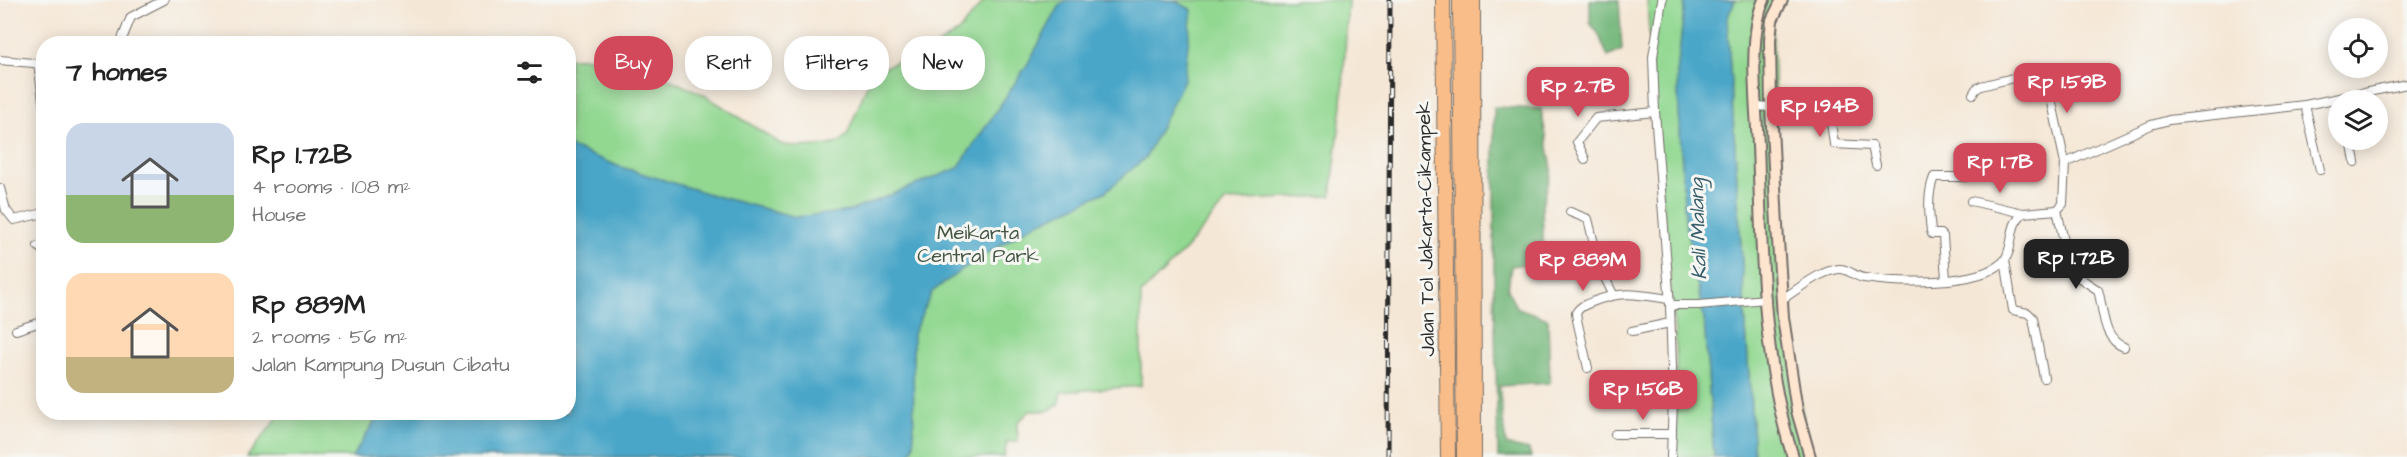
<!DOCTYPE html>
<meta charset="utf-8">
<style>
:root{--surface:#fff;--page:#f2f2f2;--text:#222;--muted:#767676;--accent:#d1495b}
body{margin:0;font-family:"Architects Daughter",sans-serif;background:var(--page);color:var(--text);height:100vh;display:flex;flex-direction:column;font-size:22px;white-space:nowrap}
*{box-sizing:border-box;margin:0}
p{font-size:20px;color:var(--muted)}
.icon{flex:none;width:33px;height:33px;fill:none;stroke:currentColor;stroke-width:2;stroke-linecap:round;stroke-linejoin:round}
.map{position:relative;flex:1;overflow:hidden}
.sheet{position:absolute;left:36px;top:36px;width:540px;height:384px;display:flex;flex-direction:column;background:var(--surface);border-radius:24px;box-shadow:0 3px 15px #0003}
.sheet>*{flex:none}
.hud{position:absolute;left:594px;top:36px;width:570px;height:54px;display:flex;gap:12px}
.tools{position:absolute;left:2328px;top:18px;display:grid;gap:12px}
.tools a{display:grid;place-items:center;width:60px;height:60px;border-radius:50%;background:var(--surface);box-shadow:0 3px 15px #0003;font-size:30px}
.price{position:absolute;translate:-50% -51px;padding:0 14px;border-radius:12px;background:var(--accent);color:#fff;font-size:20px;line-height:39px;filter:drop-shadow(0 2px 3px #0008)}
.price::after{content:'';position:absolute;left:50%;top:36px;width:18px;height:14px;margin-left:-9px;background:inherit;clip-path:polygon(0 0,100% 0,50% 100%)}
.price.current{background:#222;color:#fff}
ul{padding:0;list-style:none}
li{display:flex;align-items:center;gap:18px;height:150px;padding:0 30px}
li span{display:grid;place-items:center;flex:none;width:168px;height:120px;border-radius:18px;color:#555}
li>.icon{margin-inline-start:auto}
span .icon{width:72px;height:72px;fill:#fffc;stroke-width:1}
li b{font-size:26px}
h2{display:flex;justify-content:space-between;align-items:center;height:72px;padding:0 30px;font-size:26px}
.pill{padding:0 21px;border-radius:24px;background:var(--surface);box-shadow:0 3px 15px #0003;font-size:21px;line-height:54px}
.pill.current{background:var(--accent);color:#fff}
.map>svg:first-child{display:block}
.green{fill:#92d891;stroke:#5e825e;stroke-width:1.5}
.forest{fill:#75b87b;stroke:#507253;stroke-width:1.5}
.water{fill:#4aa6c8;stroke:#3a687a;stroke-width:1.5}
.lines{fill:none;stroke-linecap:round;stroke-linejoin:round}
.minor-casing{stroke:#726d67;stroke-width:10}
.secondary-casing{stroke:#726d67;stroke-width:14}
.motorway-casing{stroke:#726d67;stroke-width:16}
.minor{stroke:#fff;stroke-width:8}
.secondary{stroke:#fde5d0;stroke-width:10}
.motorway{stroke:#f9bd89;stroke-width:14}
.rail-casing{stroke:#2b2b2b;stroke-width:5}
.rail{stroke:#f6f6f2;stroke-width:3;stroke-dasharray:9;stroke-linecap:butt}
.labels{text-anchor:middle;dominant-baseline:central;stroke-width:6;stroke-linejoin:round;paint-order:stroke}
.street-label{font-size:20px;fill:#2b2b2b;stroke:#f6f6f2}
.park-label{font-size:20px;fill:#455644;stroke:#f6f6f2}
.water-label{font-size:21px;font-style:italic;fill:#375c6a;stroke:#f6f6f2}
</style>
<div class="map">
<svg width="2407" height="457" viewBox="0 0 2407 457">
<rect width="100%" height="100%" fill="#f6f6f2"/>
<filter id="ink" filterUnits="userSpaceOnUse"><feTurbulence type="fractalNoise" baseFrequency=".0167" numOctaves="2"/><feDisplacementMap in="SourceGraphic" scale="12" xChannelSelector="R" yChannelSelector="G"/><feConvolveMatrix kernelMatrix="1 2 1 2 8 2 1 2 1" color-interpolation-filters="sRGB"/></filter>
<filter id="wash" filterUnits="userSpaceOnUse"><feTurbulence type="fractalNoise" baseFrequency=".008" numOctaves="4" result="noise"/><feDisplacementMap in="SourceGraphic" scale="24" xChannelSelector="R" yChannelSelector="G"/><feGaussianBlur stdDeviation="1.35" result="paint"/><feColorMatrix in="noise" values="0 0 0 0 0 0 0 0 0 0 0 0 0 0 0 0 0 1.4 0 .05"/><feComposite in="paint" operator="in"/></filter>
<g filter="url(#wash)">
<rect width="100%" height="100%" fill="#f5e7d6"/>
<g class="green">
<polygon points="985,0 1348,0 1342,104 1331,196 1226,201 1183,252 1141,294 1141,386 1061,392 1059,405 1047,411 1030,411 1017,423 1018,441 1007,442 1004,457 247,457 281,413 568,412 569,58 617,57 703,94 781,144 798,147 830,145 840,142 847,135 867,85 883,68 906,57 933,48 958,32"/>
<polygon points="1647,0 1685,0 1677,74 1685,220 1704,319 1714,457 1677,457 1676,347 1654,109"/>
<polygon points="1735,0 1782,0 1772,20 1783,317 1811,457 1754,457 1727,19"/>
</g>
<g class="forest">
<polygon points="1590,0 1619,0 1622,50 1608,57 1598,33 1590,23"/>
<polygon points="1494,107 1541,109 1552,169 1542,206 1544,261 1511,266 1508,290 1516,307 1548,319 1550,383 1499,386 1506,445 1529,450 1531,457 1498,457 1494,287"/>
</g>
<g class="water">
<polygon points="1067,0 1174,0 1192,10 1184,80 1146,157 1105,192 1028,228 964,268 932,292 913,334 914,446 909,457 352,457 380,413 568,412 569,146 618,166 716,196 796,217 850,211 958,168 1027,65 1060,5"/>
<polygon points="1685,0 1735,0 1727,19 1754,457 1714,457 1704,319 1685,220 1677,74"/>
</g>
</g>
<g filter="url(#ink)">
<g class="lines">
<defs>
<g id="minor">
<polyline points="1662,0 1653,57 1655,112 1670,305 1673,399 1671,457"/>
<polyline points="120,44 131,17 164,0"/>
<polyline points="0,60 44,64"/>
<polyline points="38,63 44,108"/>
<polyline points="1973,94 1976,89 1981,86 2045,70 2065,163"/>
<polyline points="2305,105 2320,170"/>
<polyline points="1756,106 1826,111 1830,115 1834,144 1872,146 1876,165"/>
<polyline points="2351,140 2355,162"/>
<polyline points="1585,159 1577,142 1596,118 1655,112"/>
<polyline points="0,188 6,210 14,220 44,213"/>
<polyline points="1971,201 2023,213"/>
<path d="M 2057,210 L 2070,268 L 2075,275 L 2098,290 C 2104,310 2102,339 2124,347"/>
<polyline points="1570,212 1588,219 1600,268 1613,294"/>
<polyline points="38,246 44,252"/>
<polyline points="2005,260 2013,310 2028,313 2033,318 2044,378"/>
<path d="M 1946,279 L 1943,236 L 1941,234 L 1932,234 L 1931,231 C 1929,214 1927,194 1934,177 L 1966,177 L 1967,158"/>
<path d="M 1782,299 C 1799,289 1819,271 1839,269 C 1848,268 1855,277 1864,278 C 1898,283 1977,286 2003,262 C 2012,253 2010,236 2015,224 C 2017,220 2020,216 2023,213 L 2057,210 L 2063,204 L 2065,163 L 2151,125 L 2169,120 L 2305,105 L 2407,84"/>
<polyline points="1670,305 1699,305 1766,299"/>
<polyline points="16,330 44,321"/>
<polyline points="1632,331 1670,323"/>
<path d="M 1588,368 L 1577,320 L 1576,313 C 1580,306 1585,305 1592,302 C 1622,290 1637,294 1668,299"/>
<polyline points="1615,434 1672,434"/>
</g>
<g id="secondary">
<path d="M 1764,0 C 1748,35 1756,105 1758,145 C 1762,248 1761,357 1793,457"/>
<polyline points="1782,0 1772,20 1770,40 1771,107 1777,225 1783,317 1797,411 1810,457"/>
</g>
<g id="motorway">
<polyline points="1443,0 1448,457"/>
<polyline points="1460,0 1464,457"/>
<polyline points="1473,0 1474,457"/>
</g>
</defs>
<use href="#minor" class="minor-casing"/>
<use href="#secondary" class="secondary-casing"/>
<use href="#motorway" class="motorway-casing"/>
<use href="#minor" class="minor"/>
<use href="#secondary" class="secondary"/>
<use href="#motorway" class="motorway"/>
<defs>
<polyline id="rail" points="1388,457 1390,0"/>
</defs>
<use href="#rail" class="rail-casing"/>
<use href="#rail" class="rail"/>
</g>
</g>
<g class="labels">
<g class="street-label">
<text transform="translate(1426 229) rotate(-91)">Jalan Tol Jakarta–Cikampek</text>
</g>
<g class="park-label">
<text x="978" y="233">Meikarta<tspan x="978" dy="23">Central Park</tspan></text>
</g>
<g class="water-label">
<text transform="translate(1698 229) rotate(-92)">Kali Malang</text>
</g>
</g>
</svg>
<div class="tools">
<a><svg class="icon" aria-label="locate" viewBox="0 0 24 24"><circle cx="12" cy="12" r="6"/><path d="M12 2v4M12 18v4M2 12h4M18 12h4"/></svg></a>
<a><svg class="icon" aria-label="layers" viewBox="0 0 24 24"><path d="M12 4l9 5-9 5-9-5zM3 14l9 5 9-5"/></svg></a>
</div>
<b class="price" style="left:2067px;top:114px">Rp 1.59B</b>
<b class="price" style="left:1578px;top:118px">Rp 2.7B</b>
<b class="price" style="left:1820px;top:138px">Rp 1.94B</b>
<b class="price" style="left:2000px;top:194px">Rp 1.7B</b>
<b class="price current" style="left:2076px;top:290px">Rp 1.72B</b>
<b class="price" style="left:1583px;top:292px">Rp 889M</b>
<b class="price" style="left:1643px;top:421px">Rp 1.56B</b>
<div class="hud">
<a class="pill current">Buy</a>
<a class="pill">Rent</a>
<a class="pill">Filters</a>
<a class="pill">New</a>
</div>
<section class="sheet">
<h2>7 homes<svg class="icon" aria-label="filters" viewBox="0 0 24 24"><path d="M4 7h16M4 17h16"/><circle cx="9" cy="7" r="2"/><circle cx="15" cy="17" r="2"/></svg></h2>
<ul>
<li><span style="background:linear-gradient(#c9d6e8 60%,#8fb573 0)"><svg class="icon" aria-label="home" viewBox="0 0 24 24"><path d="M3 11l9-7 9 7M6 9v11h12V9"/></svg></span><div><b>Rp 1.72B</b><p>4 rooms · 108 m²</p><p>House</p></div></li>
<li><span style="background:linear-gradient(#ffd9b3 70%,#c2b280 0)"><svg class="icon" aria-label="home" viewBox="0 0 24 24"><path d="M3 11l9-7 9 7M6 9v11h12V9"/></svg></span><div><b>Rp 889M</b><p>2 rooms · 56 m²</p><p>Jalan Kampung Dusun Cibatu</p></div></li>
</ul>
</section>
</div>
